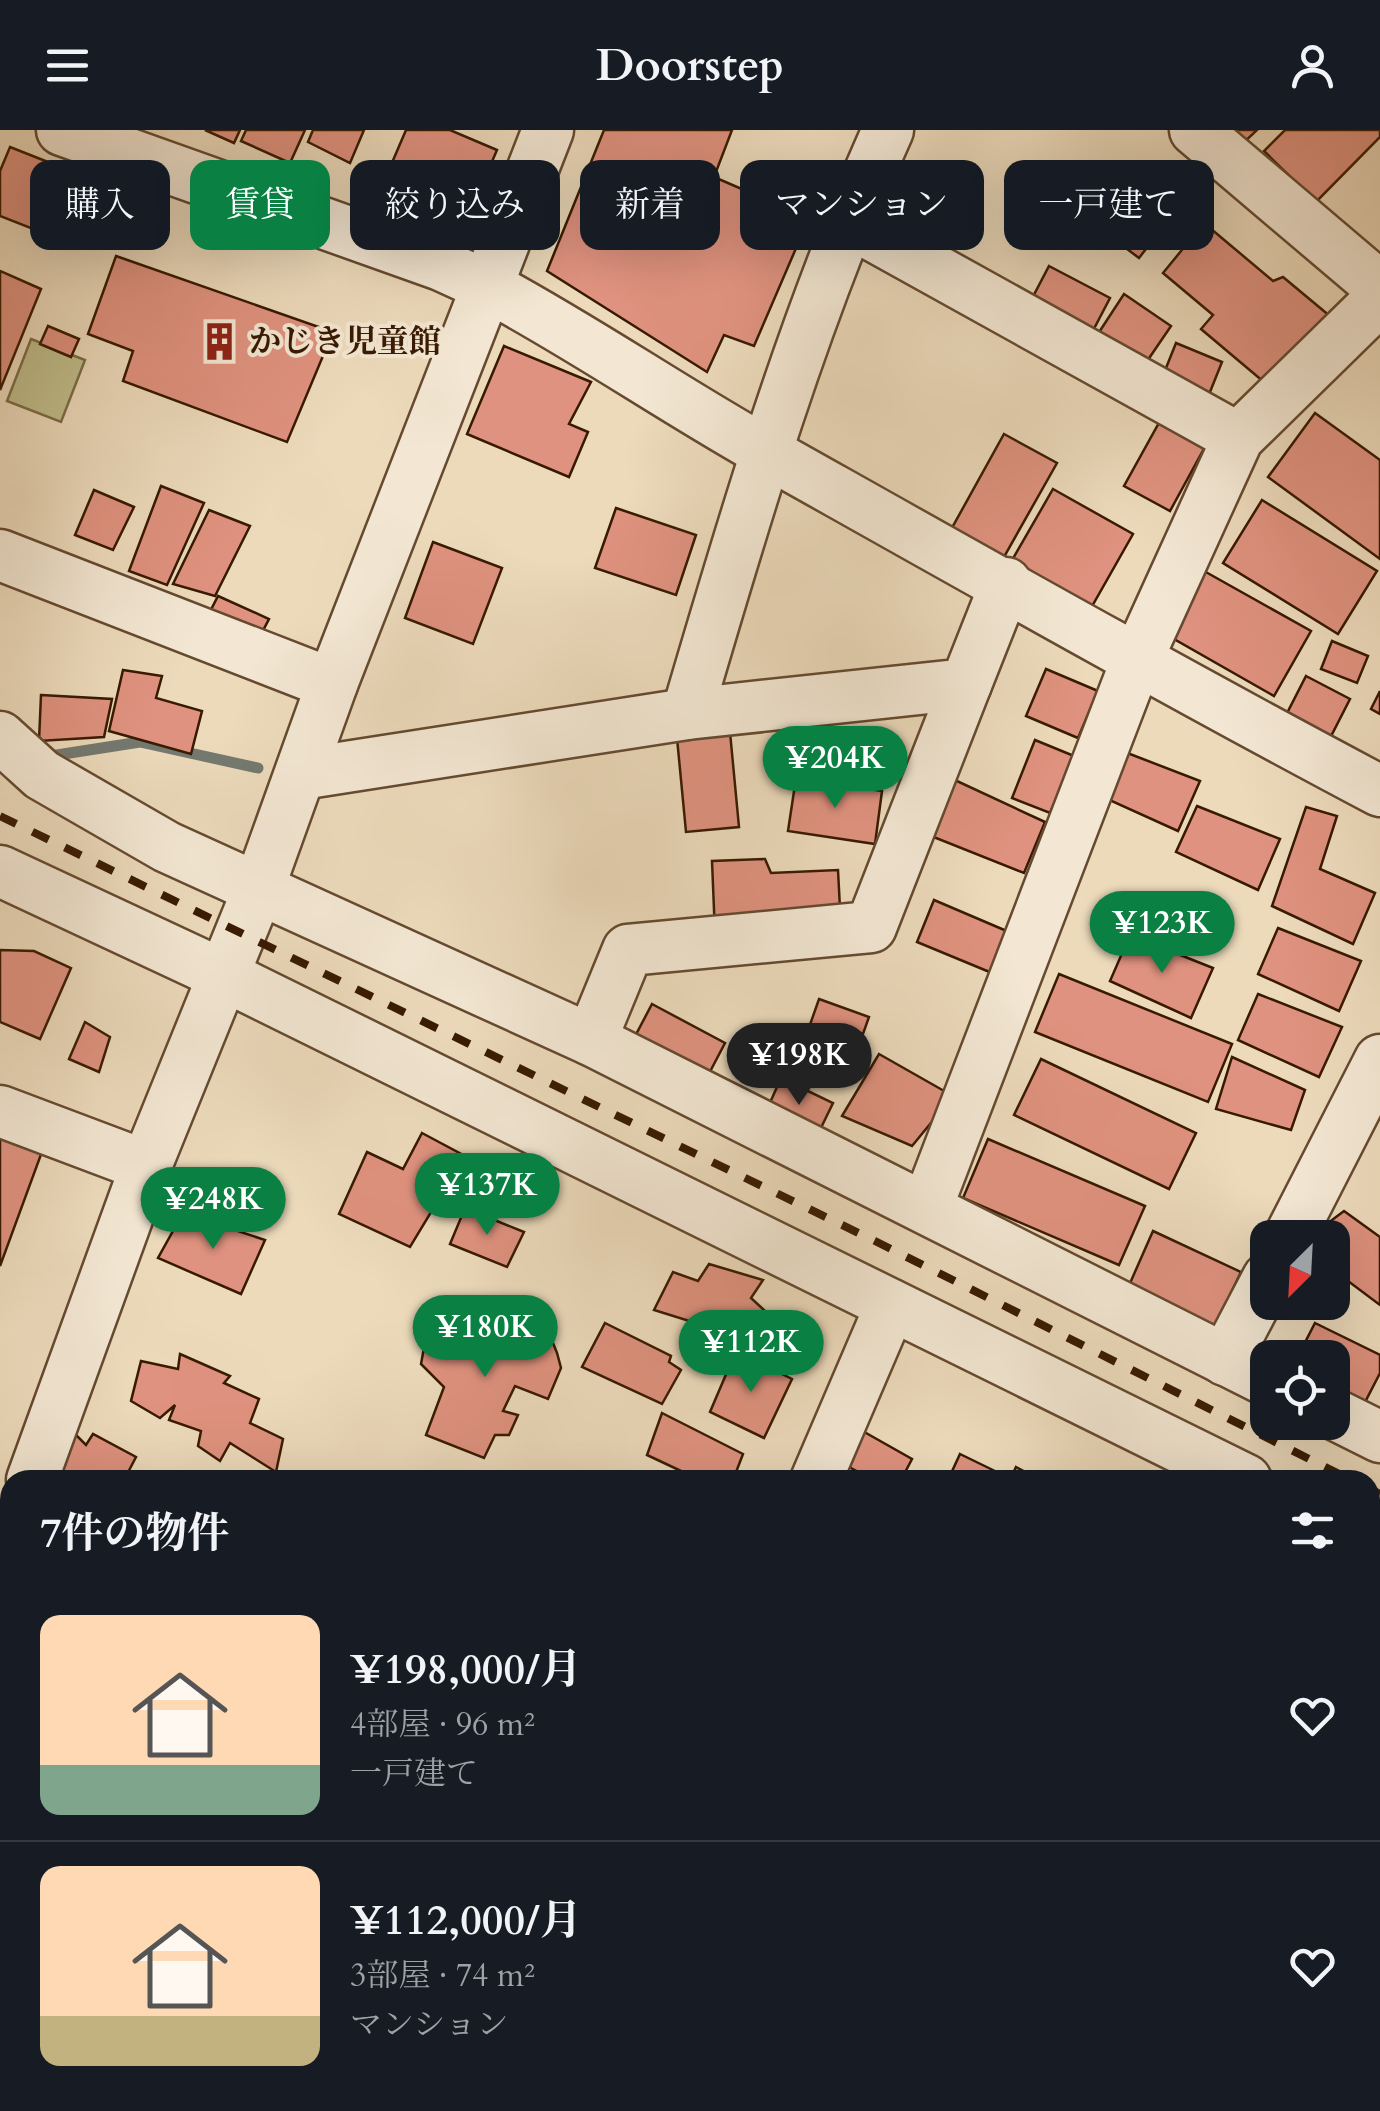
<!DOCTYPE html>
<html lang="ja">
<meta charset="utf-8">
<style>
:root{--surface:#171b24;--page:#20242c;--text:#f1f3f6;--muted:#9ea1a6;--line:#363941;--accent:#0b8043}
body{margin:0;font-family:Cardo,"Noto Serif JP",serif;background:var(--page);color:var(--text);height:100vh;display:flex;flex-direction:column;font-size:38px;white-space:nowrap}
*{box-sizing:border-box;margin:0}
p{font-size:32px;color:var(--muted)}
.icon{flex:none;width:55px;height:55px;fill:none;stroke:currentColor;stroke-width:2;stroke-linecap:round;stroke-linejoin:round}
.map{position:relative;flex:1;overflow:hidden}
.details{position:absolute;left:0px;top:1340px;width:1380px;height:642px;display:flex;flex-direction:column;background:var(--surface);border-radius:30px 30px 0 0;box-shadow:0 10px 40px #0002}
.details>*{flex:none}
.banner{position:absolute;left:30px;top:30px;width:1320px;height:90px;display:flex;gap:20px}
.needle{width:65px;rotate:204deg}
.tools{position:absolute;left:1250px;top:1090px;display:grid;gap:20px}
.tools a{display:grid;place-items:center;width:100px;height:100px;border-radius:20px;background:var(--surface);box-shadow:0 10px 40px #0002;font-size:50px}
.price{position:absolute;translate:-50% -85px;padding:0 22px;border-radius:35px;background:var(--accent);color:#fff;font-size:32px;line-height:65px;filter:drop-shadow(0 2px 5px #0008)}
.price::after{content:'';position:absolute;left:50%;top:60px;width:30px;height:22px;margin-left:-15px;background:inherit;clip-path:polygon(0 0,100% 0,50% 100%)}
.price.on{background:#222;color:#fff}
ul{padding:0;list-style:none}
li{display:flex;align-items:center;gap:30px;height:250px;padding:0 40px}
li+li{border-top:2px solid var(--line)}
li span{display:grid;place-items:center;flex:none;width:280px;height:200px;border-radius:20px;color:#555}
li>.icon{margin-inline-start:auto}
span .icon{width:120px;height:120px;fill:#fffc;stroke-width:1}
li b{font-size:42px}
h2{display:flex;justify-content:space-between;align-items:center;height:120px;padding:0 40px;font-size:42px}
.chip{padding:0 35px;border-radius:20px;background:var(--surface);box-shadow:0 10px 40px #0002;font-size:35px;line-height:90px}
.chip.on{background:var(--accent);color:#fff}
header{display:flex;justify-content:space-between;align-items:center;height:130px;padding:0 40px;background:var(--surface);font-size:45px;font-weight:700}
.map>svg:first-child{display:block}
.green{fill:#bfbd8b;stroke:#7c6c46;stroke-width:2.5}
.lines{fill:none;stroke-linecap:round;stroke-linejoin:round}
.stream{stroke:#747970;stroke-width:11}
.building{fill:#df927f;stroke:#381a02;stroke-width:2.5}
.minor-casing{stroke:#654a30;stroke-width:55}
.minor{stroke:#f3e7d3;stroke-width:50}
.rail{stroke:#381a02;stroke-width:8;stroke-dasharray:18 18;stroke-linecap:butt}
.labels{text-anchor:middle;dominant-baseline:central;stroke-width:8;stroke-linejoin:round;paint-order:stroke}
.poi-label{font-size:32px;font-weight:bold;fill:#381a02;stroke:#f3e7d3;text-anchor:start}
</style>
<header><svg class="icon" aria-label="menu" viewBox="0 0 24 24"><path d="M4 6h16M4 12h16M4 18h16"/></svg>Doorstep<svg class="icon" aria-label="person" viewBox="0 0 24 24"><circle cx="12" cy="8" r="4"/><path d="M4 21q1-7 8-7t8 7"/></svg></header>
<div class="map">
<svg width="1380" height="1981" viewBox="0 0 1380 1981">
<rect width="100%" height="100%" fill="#ecdabb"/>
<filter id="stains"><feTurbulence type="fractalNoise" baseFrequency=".002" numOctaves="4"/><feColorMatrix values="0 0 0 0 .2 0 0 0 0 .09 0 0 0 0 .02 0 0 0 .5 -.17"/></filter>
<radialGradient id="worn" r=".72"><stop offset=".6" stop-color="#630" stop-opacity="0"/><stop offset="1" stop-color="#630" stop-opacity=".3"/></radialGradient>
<polygon class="green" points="31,209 85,230 61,292 7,271"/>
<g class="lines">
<polyline class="stream" points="44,627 140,612 258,638"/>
</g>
<g class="building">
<polygon points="205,0 240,0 234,13"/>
<polygon points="246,0 305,0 290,33 241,11"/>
<polygon points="313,0 364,0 350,33 308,12"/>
<polygon points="406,0 450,0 497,20 473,76 443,92 379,63"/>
<polygon points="604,0 732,0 714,47 809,88 754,216 724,205 707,242 547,141"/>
<polygon points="1223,0 1257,0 1239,17"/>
<polygon points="1285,0 1380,0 1380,7 1316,72 1264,21"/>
<polygon points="10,17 86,47 61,110 0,86 0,41"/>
<polygon points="1166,46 1189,63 1139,128 1094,94 1128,49 1150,66"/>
<polygon points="1204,93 1273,151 1283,147 1331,187 1271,258 1201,199 1213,185 1163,143"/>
<polygon points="116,126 333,202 287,312 123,251 133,221 88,204"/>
<polygon points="1049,136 1110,168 1087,212 1026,180"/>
<polygon points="0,141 41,159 0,260"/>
<polygon points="1124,164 1171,196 1139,243 1092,213"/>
<polygon points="48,196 79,209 71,227 40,214"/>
<polygon points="1176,213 1222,232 1204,277 1158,258"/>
<polygon points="504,216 591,252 569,294 588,302 569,347 467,304"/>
<polygon points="1315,283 1380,330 1380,429 1268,347"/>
<polygon points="1160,291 1206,315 1170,381 1124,356"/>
<polygon points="1004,304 1057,333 1000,434 948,405"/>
<polygon points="161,356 204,373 167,455 129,441"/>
<polygon points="1053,359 1133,404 1091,478 1011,432"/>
<polygon points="94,360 134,377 113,420 75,405"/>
<polygon points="1262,370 1377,441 1338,504 1223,433"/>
<polygon points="616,378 696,405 676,465 595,438"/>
<polygon points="209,380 250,396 215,466 173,454"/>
<polygon points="433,412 502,438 473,514 405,488"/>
<polygon points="1204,441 1311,501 1274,566 1167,505"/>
<polygon points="218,466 269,489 245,535 193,515"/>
<polygon points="1332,511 1368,526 1357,553 1321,539"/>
<polygon points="1046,539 1098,561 1078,608 1026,586"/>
<polygon points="123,540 162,546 156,568 202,581 191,624 109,601"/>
<polygon points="1306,546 1350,569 1326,616 1282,593"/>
<polygon points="1380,561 1380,584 1371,579"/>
<polygon points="41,565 112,569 104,607 39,611"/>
<polygon points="730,602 739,697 686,702 677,608"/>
<polygon points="1035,610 1074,626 1050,683 1012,668"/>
<polygon points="1117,619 1200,651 1178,701 1096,664"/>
<polygon points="944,645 1045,692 1024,743 921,702"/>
<polygon points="796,648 882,661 875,714 788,701"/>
<polygon points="1197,676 1280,709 1258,760 1176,722"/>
<polygon points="1306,677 1337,686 1320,739 1375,763 1353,814 1272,776"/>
<polygon points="765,729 771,743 838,740 841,798 715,804 712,731"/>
<polygon points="934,770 1009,802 992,843 917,812"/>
<polygon points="1278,798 1361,831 1339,881 1258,844"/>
<polygon points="1130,805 1213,838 1191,888 1110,851"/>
<polygon points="0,820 34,821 71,838 40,909 0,892"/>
<polygon points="1059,844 1232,914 1208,972 1035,902"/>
<polygon points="1258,864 1342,897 1319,947 1238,910"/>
<polygon points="819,869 869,887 848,946 798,929"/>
<polygon points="652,874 725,913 704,953 631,914"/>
<polygon points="85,892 110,907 99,942 69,929"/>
<polygon points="879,924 953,966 912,1016 842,986"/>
<polygon points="1232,927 1305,960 1291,1000 1216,979"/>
<polygon points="1041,929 1196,1003 1169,1059 1014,985"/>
<polygon points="781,948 833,973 816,1008 765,984"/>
<polygon points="0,1003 43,1019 0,1136"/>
<polygon points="422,1003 465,1026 410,1117 339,1084 367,1022 403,1039"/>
<polygon points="988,1009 1145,1076 1119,1135 963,1068"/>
<polygon points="465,1078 524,1102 507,1137 450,1114"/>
<polygon points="1344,1081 1380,1107 1380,1175 1332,1139 1332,1108 1308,1108"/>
<polygon points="183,1083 265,1110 241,1164 158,1128"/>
<polygon points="1153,1101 1241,1142 1214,1199 1127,1160"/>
<polygon points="709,1134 763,1150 751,1168 764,1180 747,1209 654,1180 673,1142 698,1151"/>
<polygon points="430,1185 476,1208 523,1191 551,1208 557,1223 561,1238 548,1269 515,1256 503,1281 518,1285 509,1305 495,1305 484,1328 426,1305 444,1257 421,1234"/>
<polygon points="605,1193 671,1226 669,1232 681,1240 662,1274 582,1237"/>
<polygon points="1315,1193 1380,1225 1380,1243 1363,1276 1332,1261 1332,1228 1297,1228"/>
<polygon points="736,1221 792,1249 764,1308 710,1282"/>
<polygon points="180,1224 230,1246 224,1253 259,1269 250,1293 283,1309 276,1342 230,1313 220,1331 198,1316 201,1301 169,1290 175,1275 160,1288 131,1271 141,1231 178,1239"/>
<polygon points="662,1283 743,1324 733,1350 700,1350 647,1325"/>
<polygon points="69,1298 86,1315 93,1304 136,1327 124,1350 67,1350 50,1342"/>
<polygon points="859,1299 912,1329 901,1350 873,1350 840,1332"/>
<polygon points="960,1324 999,1343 996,1350 948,1350"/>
<polygon points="1016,1337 1041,1350 1010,1350"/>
<polygon points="1379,1671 1380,1672 1380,1744 1370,1740 1370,1692"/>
<polygon points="10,1778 10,1809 0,1805"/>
<polygon points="1376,1897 1380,1898 1380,1981 1365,1972 1370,1972 1370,1919"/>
<polygon points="0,1969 28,1981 0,1981"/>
<polygon points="510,1972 600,1972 597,1981 530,1981"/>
<polygon points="822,1972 884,1972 905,1981 818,1981"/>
<polygon points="961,1973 985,1981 958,1981"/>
</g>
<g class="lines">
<defs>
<g id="minor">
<path d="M 62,0 L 441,135 L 487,156 C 583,207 673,270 768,323 C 971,437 1174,552 1380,661"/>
<polyline points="1195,0 1380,157"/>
<polyline points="847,91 1238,308"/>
<polyline points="0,425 332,554"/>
<path d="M 687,584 C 745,386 803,189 888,0"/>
<polyline points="0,607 42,645 167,717 591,910 1268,1251"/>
<polyline points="301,644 687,584 966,554 1006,453"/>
<polyline points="0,741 223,845 1246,1350"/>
<polyline points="591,910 628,820 871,797 966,554"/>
<polyline points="0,981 146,1036"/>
<polyline points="927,1077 1136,532 1238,308 1380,169"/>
<polyline points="1289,1108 1380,930"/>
<polyline points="1225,1230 1268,1148"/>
<polyline points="1332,1283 1380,1307"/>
<polyline points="32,1350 146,1036 258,760 332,554 548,0"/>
<polyline points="816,1350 891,1175"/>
<polyline points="1370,1411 1380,1416"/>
<polyline points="0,1434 10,1408"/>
<polyline points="0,1472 10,1477"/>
<polyline points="1370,1588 1380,1574"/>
<polyline points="0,1669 10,1645"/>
<polyline points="1214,1972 1234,1981"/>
<polyline points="1083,1981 1086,1972"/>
</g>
</defs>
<use href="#minor" class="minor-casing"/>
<use href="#minor" class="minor"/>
<g class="rail">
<polyline points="0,686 875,1111 1351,1350"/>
<polyline points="1370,1359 1380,1364"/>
</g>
</g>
<defs>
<symbol id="building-bare" viewBox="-9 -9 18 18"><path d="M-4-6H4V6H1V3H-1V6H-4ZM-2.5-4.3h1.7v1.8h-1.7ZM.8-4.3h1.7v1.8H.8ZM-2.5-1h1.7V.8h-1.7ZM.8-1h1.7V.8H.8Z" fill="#8f2418" stroke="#f3e7d3" stroke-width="2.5" paint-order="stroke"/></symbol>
</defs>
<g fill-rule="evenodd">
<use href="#building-bare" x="192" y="184" width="55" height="55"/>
</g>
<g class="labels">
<g class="poi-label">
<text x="249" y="212">かじき児童館</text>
</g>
</g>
<rect width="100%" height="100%" filter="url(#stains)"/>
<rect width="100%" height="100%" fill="url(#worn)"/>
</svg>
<div class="tools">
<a><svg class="needle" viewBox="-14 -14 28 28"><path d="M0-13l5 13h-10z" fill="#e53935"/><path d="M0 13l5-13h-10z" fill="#9ea1a6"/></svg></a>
<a><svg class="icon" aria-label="locate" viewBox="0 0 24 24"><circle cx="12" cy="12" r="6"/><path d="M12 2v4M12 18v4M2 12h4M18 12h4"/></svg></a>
</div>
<b class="price" style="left:835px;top:681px">¥204K</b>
<b class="price" style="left:1162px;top:846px">¥123K</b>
<b class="price on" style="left:799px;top:978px">¥198K</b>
<b class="price" style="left:487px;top:1108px">¥137K</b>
<b class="price" style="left:213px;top:1122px">¥248K</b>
<b class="price" style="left:485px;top:1250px">¥180K</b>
<b class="price" style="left:751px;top:1265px">¥112K</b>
<div class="banner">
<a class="chip">購入</a>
<a class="chip on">賃貸</a>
<a class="chip">絞り込み</a>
<a class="chip">新着</a>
<a class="chip">マンション</a>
<a class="chip">一戸建て</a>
</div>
<section class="details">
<h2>7件の物件<svg class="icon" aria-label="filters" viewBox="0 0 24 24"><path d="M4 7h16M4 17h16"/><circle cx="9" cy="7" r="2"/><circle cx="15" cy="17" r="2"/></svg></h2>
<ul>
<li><span style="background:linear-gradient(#ffd9b3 75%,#7fa58c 0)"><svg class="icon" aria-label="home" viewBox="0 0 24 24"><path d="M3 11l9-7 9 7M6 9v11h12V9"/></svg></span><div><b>¥198,000/月</b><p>4部屋 · 96 m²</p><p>一戸建て</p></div><svg class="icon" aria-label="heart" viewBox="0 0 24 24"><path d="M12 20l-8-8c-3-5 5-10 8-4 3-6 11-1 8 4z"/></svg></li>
<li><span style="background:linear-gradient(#ffd9b3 75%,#c2b280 0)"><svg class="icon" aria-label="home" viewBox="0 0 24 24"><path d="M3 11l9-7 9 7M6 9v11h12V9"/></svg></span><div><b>¥112,000/月</b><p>3部屋 · 74 m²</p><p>マンション</p></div><svg class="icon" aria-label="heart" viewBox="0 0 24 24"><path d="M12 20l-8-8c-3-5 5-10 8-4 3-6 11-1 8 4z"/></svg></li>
</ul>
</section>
</div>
